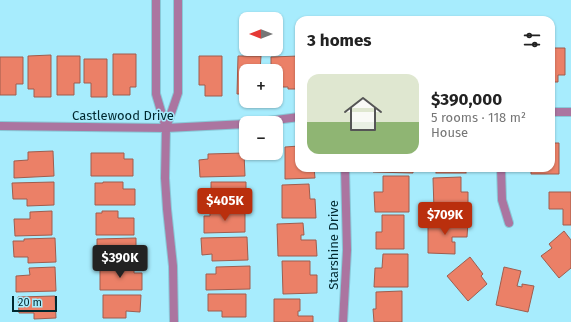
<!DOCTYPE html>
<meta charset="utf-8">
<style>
:root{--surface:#fff;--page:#f2f2f2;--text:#222;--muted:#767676;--line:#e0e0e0;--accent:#ba2f0d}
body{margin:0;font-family:"Fira Sans",sans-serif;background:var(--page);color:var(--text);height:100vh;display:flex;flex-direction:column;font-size:15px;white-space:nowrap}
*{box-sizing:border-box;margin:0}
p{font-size:13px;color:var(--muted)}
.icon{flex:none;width:22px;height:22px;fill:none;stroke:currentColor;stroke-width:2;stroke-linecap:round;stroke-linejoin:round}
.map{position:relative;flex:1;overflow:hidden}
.side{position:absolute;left:295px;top:16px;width:260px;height:156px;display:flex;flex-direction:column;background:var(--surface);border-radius:12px;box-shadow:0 1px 3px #0004}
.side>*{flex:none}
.needle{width:26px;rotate:270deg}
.fabs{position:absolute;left:239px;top:12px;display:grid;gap:8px}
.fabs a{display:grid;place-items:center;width:44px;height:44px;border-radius:8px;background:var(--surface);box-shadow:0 1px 3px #0004;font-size:20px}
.scale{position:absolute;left:12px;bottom:10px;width:45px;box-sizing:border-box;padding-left:4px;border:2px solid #00282f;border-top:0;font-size:11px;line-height:14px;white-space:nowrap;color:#00282f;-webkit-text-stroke:3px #a7ecfd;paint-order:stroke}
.price{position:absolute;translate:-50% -34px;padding:0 9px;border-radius:4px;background:var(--accent);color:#fff;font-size:13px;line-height:26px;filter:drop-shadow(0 1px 2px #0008)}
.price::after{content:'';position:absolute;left:50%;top:24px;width:12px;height:9px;margin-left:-6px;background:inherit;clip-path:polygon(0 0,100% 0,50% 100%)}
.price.selected{background:#222;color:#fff}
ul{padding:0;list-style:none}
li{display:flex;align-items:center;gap:12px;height:100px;padding:0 12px}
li+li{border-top:1px solid var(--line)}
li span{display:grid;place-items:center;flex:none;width:112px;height:80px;border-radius:12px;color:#555}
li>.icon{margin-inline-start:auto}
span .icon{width:48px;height:48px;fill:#fffc;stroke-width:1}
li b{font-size:17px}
h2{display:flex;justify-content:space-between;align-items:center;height:48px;padding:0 12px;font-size:17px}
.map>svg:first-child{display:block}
.building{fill:#eb8067;stroke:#9f5d4e}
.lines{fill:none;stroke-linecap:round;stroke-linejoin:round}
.street-casing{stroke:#89c9d8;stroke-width:10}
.street{stroke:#ab75a0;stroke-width:8}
.labels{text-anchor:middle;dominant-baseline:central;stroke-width:3;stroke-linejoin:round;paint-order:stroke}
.street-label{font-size:13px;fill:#00282f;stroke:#a7ecfd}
</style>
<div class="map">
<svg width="571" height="322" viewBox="0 0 571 322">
<rect width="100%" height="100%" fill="#a7ecfd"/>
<g class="building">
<polygon points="551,48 565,48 565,75 558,75 558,82 551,82"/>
<polygon points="113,54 136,54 136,87 130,87 130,95 113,95"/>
<polygon points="51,55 51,97 34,97 34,89 28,89 28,56"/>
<polygon points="57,56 80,56 80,83 74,83 74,95 57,95"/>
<polygon points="199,56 222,56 222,96 205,96 205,85 199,85"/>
<polygon points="238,56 261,56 260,71 246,71 246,94 237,94"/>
<polygon points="299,56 299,89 288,89 288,87 276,87 276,71 271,71 271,57"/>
<polygon points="0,57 23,57 23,84 16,84 16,95 0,95"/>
<polygon points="84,59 107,59 107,97 91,97 91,83 84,83"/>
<polygon points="551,143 559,143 559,174 531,174 531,168 551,168"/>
<polygon points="299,146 299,168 314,168 315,178 285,179 285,147"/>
<polygon points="53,151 54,176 14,178 14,161 28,160 28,152"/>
<polygon points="91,153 124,153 124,159 133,159 133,176 91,176"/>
<polygon points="244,153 245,176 200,177 199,160 208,159 208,154"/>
<polygon points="373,168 413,168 413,173 373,172"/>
<rect x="436" y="168" width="30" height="5"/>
<polygon points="383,176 409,176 409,212 375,212 374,192 383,192"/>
<polygon points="461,177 461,192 468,192 468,210 434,210 433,178"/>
<polygon points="54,182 54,205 27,206 27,199 13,199 12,183"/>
<polygon points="103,182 123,182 123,189 135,189 135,205 95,205 95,183 103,183"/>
<polygon points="211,182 246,182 246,206 200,206 200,191 211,191"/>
<polygon points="309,184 310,199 315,199 316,218 282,218 282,185"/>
<polygon points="549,192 571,192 571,225 563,225 563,209 549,209"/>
<polygon points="210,210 245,210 245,232 204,233 204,216 210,216"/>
<polygon points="52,211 52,235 15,236 14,219 30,219 30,212"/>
<polygon points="102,211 118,211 118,218 134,218 134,235 96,235 96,213 102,213"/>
<polygon points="382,215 404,215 404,249 376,249 376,232 382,232"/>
<polygon points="428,221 468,221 467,237 452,237 452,242 455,242 455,254 428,253"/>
<polygon points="303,223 304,235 301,235 301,240 316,240 317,256 278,256 277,224"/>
<polygon points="564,231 571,240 571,268 559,278 541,256 552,248 549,244"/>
<polygon points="247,237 248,260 212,261 212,254 202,255 201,238"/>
<polygon points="55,238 56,262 28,263 28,257 14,257 13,241 24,241 24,239"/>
<polygon points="136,238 136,256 124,256 124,262 97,263 97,239"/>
<polygon points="383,254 408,254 408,287 374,287 375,268 382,268"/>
<polygon points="470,257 483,274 481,276 487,284 468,301 447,276"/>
<polygon points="282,261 310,261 310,275 317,275 317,293 283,294"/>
<polygon points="250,266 250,289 206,290 206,274 216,274 216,267"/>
<polygon points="55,267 56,291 16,292 16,276 30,275 29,268"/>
<polygon points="100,267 134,267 134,273 142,273 142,290 100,290"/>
<polygon points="504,267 521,271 517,286 522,287 522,284 534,286 528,312 496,305"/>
<polygon points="402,291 402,322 374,322 373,309 376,309 376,292"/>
<polygon points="208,294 246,294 246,317 222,317 222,311 208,311"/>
<polygon points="103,295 141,295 140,312 126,311 126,318 103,318"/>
<polygon points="55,296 56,318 34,319 34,313 19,313 18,297"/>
<polygon points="274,299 300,299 300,311 298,311 298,316 313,316 313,322 274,322"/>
</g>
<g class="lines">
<defs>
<g id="street">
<polyline points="156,0 156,94 166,128 165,178 167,209 173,266 174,322"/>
<polyline points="551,112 571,112"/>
<polyline points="252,123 299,117"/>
<polyline points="0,126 166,128 246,124"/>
<polyline points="166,128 178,93 178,0"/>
<polyline points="501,168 502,200 509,223"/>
<polyline points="343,322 347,250 345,168"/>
</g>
</defs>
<use href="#street" class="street-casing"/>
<use href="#street" class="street"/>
</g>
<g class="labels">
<g class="street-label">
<text x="123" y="115">Castlewood Drive</text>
<text transform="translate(333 245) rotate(-90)">Starshine Drive</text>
</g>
</g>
</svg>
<div class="fabs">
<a><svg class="needle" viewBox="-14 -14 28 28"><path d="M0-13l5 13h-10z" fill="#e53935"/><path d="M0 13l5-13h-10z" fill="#767676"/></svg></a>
<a>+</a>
<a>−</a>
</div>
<div class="scale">20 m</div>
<b class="price" style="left:225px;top:222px">$405K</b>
<b class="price" style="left:445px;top:236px">$709K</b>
<b class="price selected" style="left:120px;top:279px">$390K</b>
<section class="side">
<h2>3 homes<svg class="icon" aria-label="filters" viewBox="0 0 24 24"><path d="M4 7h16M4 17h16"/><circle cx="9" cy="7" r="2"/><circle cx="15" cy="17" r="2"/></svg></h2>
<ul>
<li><span style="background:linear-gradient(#dfe7d0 60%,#8fb573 0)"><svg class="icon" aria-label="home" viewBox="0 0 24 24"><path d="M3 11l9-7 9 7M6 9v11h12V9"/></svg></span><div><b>$390,000</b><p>5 rooms · 118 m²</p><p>House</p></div></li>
</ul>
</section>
</div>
